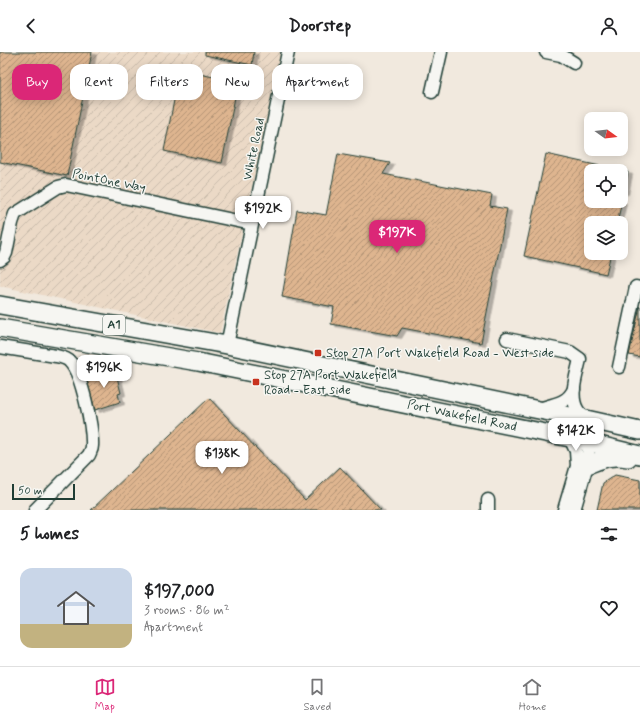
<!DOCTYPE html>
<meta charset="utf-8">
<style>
:root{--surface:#fff;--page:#f6f6f6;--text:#202124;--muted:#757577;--line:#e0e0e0;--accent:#db2777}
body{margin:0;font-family:Mynerve,sans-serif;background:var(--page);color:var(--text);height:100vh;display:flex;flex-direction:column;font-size:15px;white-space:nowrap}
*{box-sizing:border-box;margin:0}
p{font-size:13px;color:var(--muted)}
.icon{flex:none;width:22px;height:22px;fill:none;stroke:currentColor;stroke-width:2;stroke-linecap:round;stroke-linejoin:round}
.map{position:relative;height:458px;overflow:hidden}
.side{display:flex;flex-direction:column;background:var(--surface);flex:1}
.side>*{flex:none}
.guide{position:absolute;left:12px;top:12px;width:400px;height:36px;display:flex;gap:8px}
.needle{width:26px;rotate:105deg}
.fabs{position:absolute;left:584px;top:60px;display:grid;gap:8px}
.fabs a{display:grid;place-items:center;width:44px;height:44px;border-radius:8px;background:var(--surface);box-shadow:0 2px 10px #0003;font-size:20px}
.scale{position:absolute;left:12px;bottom:10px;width:63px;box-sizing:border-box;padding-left:4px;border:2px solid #1f3d34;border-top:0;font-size:11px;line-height:14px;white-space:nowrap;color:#1f3d34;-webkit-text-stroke:3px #f6f6f2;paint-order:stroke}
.price{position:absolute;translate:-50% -34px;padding:0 9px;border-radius:8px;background:#fff;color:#222;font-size:13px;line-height:26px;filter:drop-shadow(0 1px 2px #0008)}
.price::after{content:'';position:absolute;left:50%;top:24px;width:12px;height:9px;margin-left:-6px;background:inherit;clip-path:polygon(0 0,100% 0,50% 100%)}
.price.on{background:var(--accent);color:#fff}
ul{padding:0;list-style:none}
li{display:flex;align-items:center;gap:12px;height:100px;padding:0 20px}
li+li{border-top:1px solid var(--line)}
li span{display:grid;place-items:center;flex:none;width:112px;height:80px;border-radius:12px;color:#555}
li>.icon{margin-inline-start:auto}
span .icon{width:48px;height:48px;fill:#fffc;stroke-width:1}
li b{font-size:17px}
h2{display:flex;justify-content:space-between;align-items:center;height:48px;padding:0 20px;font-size:17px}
.pill{padding:0 14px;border-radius:12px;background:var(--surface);box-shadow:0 2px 10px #0003;font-size:14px;line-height:36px}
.pill.on{background:var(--accent);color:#fff}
header{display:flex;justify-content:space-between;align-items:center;height:52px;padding:0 20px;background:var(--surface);font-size:18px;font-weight:800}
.tab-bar{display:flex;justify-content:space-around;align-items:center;height:56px;border-top:1px solid var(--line);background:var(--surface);font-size:11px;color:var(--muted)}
.tab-bar a{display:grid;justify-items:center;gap:2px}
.tab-bar .on{color:var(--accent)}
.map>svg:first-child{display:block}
.industrial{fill:url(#industrial-furrows)}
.building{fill:url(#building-hatch);stroke:#1f3d34;filter:url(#shadow)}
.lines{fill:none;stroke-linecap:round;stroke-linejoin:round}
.minor-casing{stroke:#1f3d34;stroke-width:15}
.highway-casing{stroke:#1f3d34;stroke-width:20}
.minor{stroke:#f6f6f2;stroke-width:12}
.highway{stroke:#f6f6f2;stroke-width:17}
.poi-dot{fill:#c8321e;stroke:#f6f6f2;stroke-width:1.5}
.labels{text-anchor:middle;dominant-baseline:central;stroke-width:3;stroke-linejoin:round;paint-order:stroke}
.shield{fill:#f6f6f2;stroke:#60746d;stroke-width:1}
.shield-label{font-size:12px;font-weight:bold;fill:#1f3d34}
.street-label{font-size:13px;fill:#1f3d34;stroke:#f6f6f2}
.poi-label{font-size:13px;fill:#1f3d34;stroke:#f6f6f2;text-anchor:start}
</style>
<header><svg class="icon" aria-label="back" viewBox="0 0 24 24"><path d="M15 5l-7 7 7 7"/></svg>Doorstep<svg class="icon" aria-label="person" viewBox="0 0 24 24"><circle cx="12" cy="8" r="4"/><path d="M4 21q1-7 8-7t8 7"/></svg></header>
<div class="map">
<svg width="640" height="458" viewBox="0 0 640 458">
<defs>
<pattern id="industrial-furrows" width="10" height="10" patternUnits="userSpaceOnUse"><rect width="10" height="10" fill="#ebd9c6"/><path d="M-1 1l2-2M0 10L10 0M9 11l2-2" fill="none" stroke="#c9bbab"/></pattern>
<pattern id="building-hatch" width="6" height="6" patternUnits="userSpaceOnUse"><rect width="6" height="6" fill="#deb58f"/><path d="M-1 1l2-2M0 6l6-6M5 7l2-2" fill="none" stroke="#b39476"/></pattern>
<filter id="shadow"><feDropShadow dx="4.5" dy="2.5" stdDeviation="0" flood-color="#0004"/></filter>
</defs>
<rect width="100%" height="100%" fill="#f1e9de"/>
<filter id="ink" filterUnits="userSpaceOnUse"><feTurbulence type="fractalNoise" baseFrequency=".025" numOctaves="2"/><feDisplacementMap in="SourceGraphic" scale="8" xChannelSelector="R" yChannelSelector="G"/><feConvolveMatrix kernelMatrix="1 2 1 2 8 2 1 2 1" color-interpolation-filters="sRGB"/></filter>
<g filter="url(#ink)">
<polygon class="industrial" points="0,0 281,0 220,281 0,234"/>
<g class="building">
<polygon points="0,0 92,0 67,124 0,110"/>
<polygon points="205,0 254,0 252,13 205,3"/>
<polygon points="180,18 238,30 222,111 164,99"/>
<polygon points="338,102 390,111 383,122 492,143 490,154 507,157 481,291 402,276 397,284 331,272 334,255 282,245 297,158 326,163"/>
<polygon points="546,102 609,116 608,119 591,119 591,149 622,149 617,171 591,171 591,201 611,201 606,222 524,204"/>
<polygon points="621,119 628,120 624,140 621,140"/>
<polygon points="640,254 640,305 629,303"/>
<polygon points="115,317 121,341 118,342 120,350 95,358 86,325"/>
<polygon points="209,346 305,448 340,415 381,458 91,458"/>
<polygon points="615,423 640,428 640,458 597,458 603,431"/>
</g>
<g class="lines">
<defs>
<g id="minor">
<polyline points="546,0 561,3 574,11"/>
<polyline points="432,40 441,0"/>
<polyline points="0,208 4,205 6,201 12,171 15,162 58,135 66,133 252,172"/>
<path d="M 507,287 L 570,300 L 580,307 C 577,322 569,343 577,357 C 579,361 583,364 586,367"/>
<polyline points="227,293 288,0"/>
<path d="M 0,295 L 56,304 C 61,305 67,306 70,310 C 82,322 93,377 92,394 C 92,398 90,400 89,403 L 35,458"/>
<polyline points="619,315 636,235 640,236"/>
<path d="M 540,357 C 554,351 566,353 574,337"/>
<polyline points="488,448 488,458"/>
<polyline points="564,458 577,414 576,399 570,386"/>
<polyline points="574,458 587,413 589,390"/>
</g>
<g id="highway">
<polyline points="0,253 227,293 539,358 586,367 640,379"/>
<polyline points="0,276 198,310 570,386 640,403"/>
<path d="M 587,413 C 603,407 610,403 628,406"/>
</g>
</defs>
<use href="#minor" class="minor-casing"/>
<use href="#highway" class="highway-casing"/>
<use href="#minor" class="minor"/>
<use href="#highway" class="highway"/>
</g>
</g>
<g class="poi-dot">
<rect x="314" y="297" width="8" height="8" rx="2"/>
<rect x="252" y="326" width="8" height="8" rx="2"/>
</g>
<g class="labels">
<rect class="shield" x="103" y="263" width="22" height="20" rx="3"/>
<g class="shield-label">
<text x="114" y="273">A1</text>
</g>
<g class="street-label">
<text transform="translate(254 97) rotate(-78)">White Road</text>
<text transform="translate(109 129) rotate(11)">PointOne Way</text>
<text transform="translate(462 364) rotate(12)">Port Wakefield Road</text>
</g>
<g class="poi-label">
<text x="326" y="301">Stop 27A Port Wakefield Road - West side</text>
<text x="264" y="323">Stop 27A Port Wakefield<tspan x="264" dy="15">Road - East side</tspan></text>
</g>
</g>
</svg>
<div class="fabs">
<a><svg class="needle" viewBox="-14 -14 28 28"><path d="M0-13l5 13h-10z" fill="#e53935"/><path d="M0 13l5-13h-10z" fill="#757577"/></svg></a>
<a><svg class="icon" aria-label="locate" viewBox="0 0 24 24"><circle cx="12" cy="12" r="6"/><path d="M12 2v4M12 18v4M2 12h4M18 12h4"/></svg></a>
<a><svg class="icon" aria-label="layers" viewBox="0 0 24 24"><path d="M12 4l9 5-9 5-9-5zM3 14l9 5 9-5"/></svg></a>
</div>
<div class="scale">50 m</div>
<b class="price" style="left:263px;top:178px">$192K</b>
<b class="price on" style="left:397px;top:202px">$197K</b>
<b class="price" style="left:104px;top:337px">$196K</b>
<b class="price" style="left:576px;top:400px">$142K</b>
<b class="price" style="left:222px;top:423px">$138K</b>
<div class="guide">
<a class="pill on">Buy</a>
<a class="pill">Rent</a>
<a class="pill">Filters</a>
<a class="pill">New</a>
<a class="pill">Apartment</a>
</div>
</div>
<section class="side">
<h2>5 homes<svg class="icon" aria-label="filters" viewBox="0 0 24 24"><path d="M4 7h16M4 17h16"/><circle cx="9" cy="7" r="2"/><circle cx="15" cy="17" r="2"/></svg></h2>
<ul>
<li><span style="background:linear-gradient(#c9d6e8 70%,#c2b280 0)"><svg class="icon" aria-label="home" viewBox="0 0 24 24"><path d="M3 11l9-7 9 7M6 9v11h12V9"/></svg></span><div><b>$197,000</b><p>3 rooms · 86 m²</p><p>Apartment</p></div><svg class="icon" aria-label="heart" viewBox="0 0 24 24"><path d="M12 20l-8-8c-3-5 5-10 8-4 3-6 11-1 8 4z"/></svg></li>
</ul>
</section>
<nav class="tab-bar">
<a class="on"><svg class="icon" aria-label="map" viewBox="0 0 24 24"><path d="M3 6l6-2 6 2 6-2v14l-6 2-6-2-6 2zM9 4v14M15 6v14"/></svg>Map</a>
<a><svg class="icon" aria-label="saved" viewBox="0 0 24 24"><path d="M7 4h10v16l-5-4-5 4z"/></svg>Saved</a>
<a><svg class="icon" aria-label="home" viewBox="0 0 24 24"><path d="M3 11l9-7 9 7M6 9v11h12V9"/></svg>Home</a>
</nav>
